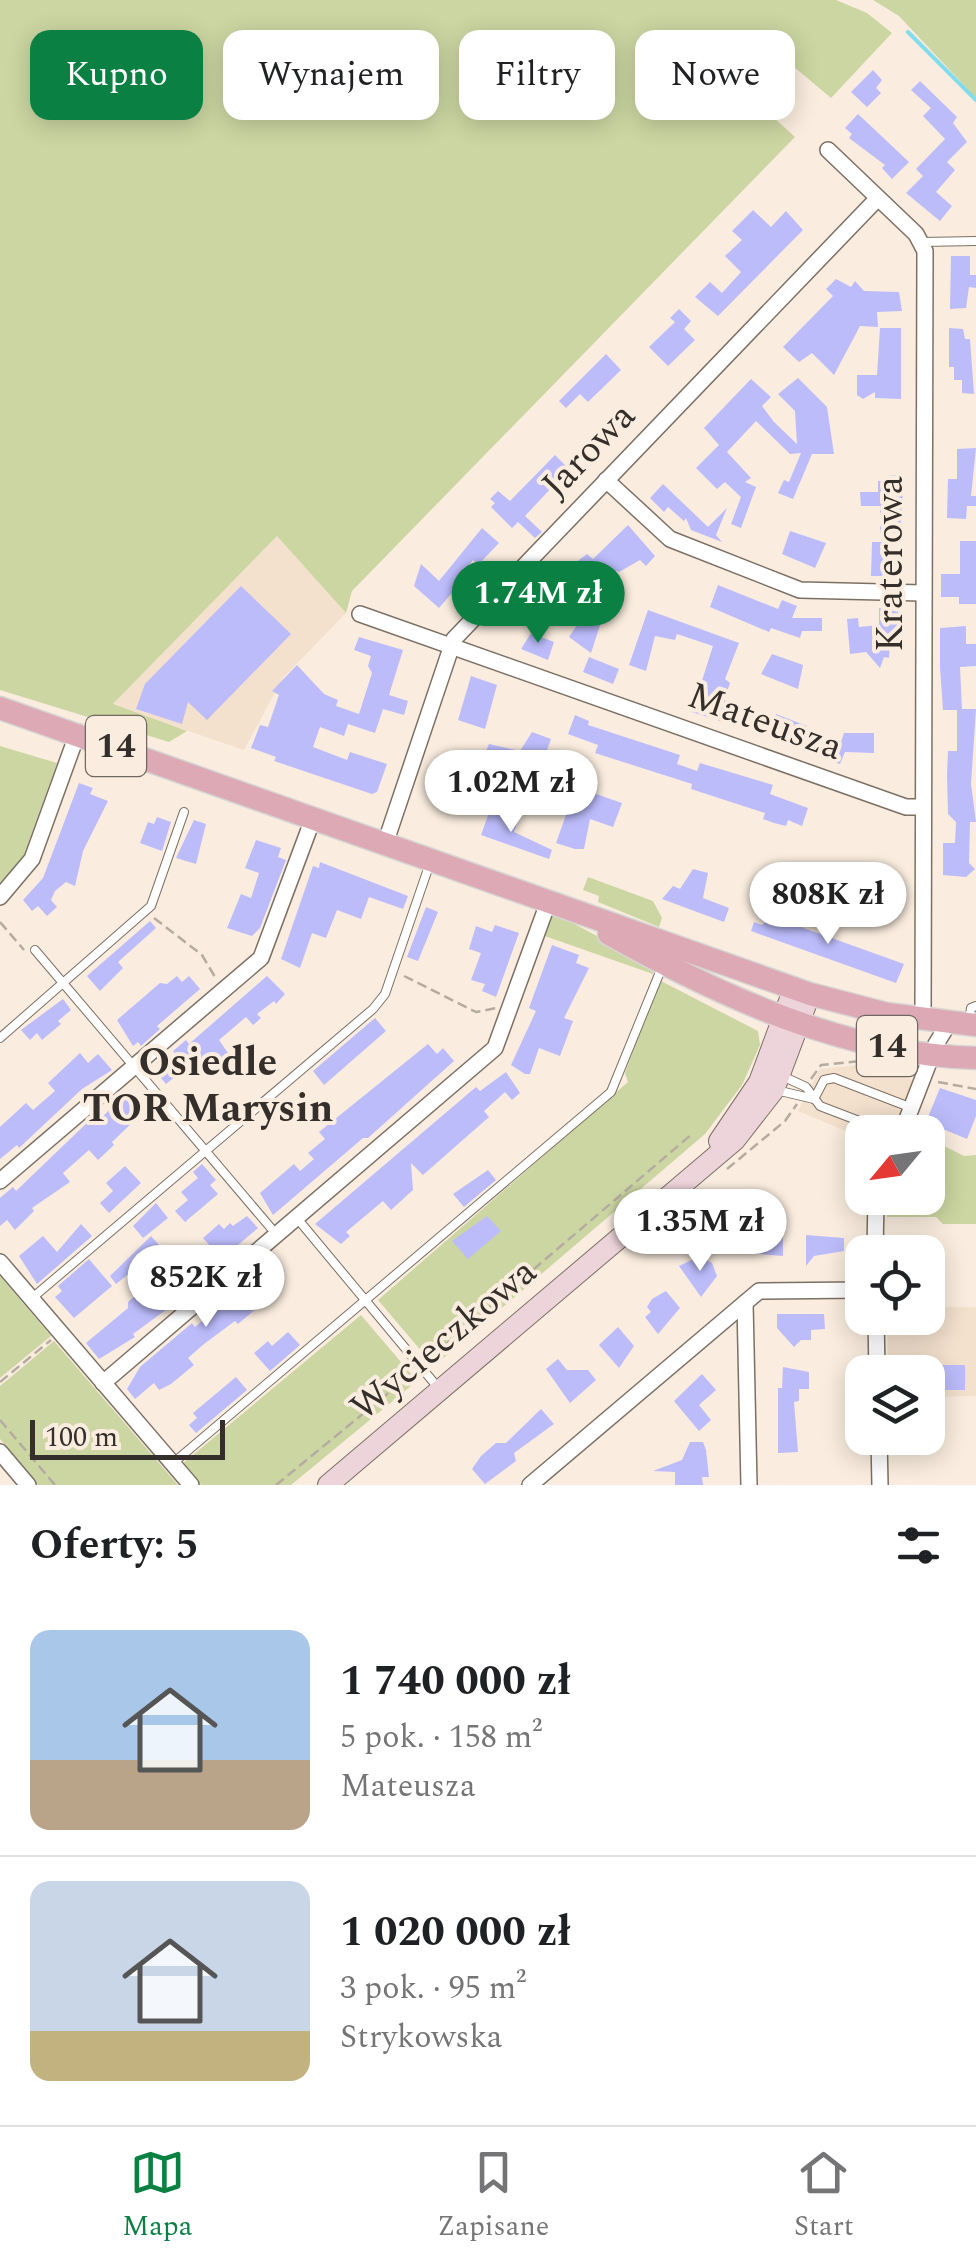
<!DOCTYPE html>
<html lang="pl">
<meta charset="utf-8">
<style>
:root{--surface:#fff;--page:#f2f2f2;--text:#202124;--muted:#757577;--line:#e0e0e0;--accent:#0b8043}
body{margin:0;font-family:Spectral,serif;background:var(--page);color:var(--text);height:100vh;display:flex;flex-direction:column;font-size:38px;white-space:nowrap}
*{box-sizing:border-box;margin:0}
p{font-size:32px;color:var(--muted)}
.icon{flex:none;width:55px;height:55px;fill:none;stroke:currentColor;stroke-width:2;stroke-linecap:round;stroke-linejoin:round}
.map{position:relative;height:1485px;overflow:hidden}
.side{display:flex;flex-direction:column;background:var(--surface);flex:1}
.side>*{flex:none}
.guide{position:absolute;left:30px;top:30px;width:918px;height:90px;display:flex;gap:20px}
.needle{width:65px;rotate:241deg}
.fabs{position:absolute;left:845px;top:1115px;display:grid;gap:20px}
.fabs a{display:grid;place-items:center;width:100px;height:100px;border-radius:20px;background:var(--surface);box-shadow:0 5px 25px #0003;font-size:50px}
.scale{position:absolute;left:30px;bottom:25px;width:195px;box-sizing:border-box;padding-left:10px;border:5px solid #342f2a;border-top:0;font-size:28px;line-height:35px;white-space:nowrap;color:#342f2a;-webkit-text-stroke:8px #faeddf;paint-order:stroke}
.price{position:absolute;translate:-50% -85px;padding:0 22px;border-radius:35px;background:#fff;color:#222;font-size:32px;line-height:65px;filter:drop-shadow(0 2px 5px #0008)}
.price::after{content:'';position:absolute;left:50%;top:60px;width:30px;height:22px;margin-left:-15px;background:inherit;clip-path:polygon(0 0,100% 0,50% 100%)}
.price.selected{background:var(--accent);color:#fff}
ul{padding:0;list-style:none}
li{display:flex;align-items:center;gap:30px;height:250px;padding:0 30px}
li+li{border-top:2px solid var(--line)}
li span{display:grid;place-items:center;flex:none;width:280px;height:200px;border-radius:20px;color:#555}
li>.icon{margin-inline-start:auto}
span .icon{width:120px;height:120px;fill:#fffc;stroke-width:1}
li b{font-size:42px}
h2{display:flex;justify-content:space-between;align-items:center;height:120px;padding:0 30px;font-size:42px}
.chip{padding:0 35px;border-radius:20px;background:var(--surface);box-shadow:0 5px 25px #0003;font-size:35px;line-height:90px}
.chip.selected{background:var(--accent);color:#fff}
.menu{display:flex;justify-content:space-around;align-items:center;height:140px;border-top:2px solid var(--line);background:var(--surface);font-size:28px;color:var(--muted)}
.menu a{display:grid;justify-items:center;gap:5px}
.menu .selected{color:var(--accent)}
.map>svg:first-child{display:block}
.built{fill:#f3e0cd}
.green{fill:#ccd6a2}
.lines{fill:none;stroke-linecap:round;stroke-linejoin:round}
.stream{stroke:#82dceb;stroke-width:4}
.building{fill:#bcbcfb}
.lane-casing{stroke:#7c7064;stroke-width:10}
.street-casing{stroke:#7c7064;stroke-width:18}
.secondary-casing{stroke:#7c7064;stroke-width:22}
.primary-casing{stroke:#d6d5d4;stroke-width:25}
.path{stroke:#b5aba0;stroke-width:2.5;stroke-dasharray:10 5;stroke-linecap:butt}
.lane{stroke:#fff;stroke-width:8}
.street{stroke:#fff;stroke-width:15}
.secondary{stroke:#edd4da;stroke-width:20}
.primary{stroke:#dca9b4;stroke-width:22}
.labels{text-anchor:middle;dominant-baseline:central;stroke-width:8;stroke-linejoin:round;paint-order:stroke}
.shield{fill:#faeddf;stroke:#6f6860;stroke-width:2.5}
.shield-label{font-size:35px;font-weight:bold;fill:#342f2a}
.street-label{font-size:38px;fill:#342f2a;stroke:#faeddf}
.neighbourhood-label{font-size:40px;font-weight:bold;fill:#342f2a;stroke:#faeddf}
</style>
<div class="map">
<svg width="976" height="1485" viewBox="0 0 976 1485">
<rect width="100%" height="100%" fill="#faeddf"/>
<g class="built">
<polygon points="277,536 346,613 283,678 244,750 112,705"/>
<polygon points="879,1063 914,1081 892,1132 862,1132 862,1138 798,1111 820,1069"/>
<polygon points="928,1307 976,1307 976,1396 928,1397 928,1372 888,1372 887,1318 928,1318"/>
</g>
<g class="green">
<polygon points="0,0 836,0 867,13 892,33 831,98 768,45 735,82 795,137 352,591 346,613 277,536 113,704 187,731 169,742 0,690"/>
<polygon points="873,0 976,0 976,98 899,16"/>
<polygon points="0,746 57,763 22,860 0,889"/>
<polygon points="588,877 653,901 662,918 659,927 598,902 599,896 583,890"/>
<polygon points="554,913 655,967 653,974 542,935"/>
<polygon points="659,980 758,1031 760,1045 742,1085 705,1134 434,1366 378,1300 628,1082 625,1073"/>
<polygon points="928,1138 964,1156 976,1155 976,1224 943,1224 936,1217 887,1217 886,1198 928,1198"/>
<polygon points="0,1276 51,1336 0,1378"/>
<polygon points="361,1315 417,1381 291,1485 201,1485 182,1464"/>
<polygon points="54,1341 178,1485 38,1485 0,1439 0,1386"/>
</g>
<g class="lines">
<polyline class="stream" points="908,32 976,100"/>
</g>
<g class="building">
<polygon points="873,70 882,80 876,88 881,93 867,107 851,92"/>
<polygon points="920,81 957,117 953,123 967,142 947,162 955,170 936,192 952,206 940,221 906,193 923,176 916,169 945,139 923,116 931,108 911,90"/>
<polygon points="858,114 909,162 892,179 882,168 885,165 849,138 852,134 845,128"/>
<polygon points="753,210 771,227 786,211 803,230 718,316 695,297 710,282 722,293 741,272 725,256 742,240 732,231"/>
<polygon points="951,256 970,256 970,275 976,275 976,288 969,287 966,308 950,309"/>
<polygon points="836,279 851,287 855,281 864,291 899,292 902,311 877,312 878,327 860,326 834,375 812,353 799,362 783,347 833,296 826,289"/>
<polygon points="679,309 691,321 684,329 695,340 668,366 649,347 675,322 670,318"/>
<polygon points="880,328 901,328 901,399 875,398 875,392 863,399 857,395 857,375 877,375"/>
<polygon points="949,328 963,329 965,339 970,339 974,394 962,393 962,380 954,380 954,367 949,367"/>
<polygon points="606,354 621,370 588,402 580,394 566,408 559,401"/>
<polygon points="798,378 827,407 834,454 812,454 793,499 778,493 784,480 789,482 801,453 790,454 756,421 727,452 751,478 745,482 756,487 741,528 731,524 741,497 725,482 717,489 696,468 719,445 704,428 751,379 771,397 762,406 774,422 797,444 795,411 778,394"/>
<polygon points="976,448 971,496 976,496 976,506 967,506 966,519 947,518 948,479 957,479 957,449"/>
<polygon points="555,455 569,469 525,516 542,532 535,538 518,522 512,528 491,507 495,503 490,499 498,491 510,501"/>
<polygon points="904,475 900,533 880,533 880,506 861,506 860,492 878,492 878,481 887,481 887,476"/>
<polygon points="663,484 708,527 727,508 716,535 722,542 691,530 686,518 684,521 668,507 664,512 650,498"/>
<polygon points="628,525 655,556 646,566 640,560 619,572 602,565 571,594 564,587 574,576 567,569 587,554 593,559"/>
<polygon points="482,528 499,543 478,565 473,560 460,576 464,579 439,608 414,586 421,564 439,581"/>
<polygon points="790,531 826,543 815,568 782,554"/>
<polygon points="960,541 976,541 976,604 959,604 959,597 941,597 941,574 960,574"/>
<polygon points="872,542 882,542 883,553 893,553 893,576 871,576"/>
<polygon points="718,585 778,609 782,600 797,606 792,618 822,618 822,631 802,631 800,638 771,628 769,632 710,607"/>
<polygon points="241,586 291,634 207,720 188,702 182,724 136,709 145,684"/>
<polygon points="591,604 603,616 591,653 569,637"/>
<polygon points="879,608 899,612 899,643 890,642 889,658 884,657 880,668 866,652 850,654 847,619 858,618 859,627 879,625"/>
<polygon points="648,610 739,643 725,679 730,683 724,700 738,705 735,726 692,712 713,646 677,634 675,640 655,636 646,671 629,665"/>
<polygon points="966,626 966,644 976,644 976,666 960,667 962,709 976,709 971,784 976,822 970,822 969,863 975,869 966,877 943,875 943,843 955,843 956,822 948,814 947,775 948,751 957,751 957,710 943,710 940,667 940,628"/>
<polygon points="531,633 554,642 548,660 521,649"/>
<polygon points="359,637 403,650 389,695 408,701 404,715 383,709 375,733 348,724 344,736 320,727 313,747 347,760 350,752 387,764 377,792 372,794 274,761 276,757 251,748 260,725 268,727 279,695 272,691 297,665 324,694 338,700 336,706 359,714 372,673 368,666 371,656 354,650"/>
<polygon points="772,654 803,665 798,689 761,674"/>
<polygon points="589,657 619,669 613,684 583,672"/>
<polygon points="471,676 497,685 485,729 458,720"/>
<polygon points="776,714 807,726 797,744 769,734"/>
<polygon points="575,715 589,721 588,725 680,755 677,764 697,771 700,763 773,785 770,794 808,808 802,826 788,820 786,826 774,823 763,819 765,813 691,789 692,784 595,753 598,745 568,734"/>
<polygon points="532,732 551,739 539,772 485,753 489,744 520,751"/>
<polygon points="844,733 874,733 874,753 845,752 840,764 824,758 831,739 841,742"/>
<polygon points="79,783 93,788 90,794 108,801 83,851 75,886 66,882 55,891 51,900 57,907 47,916 38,906 32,911 23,900 43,878"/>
<polygon points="576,787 622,803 613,827 590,819 584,849 575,849 556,843"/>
<polygon points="490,810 518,820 514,832 552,850 549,859 481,835"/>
<polygon points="157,817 171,822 162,851 140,843 148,822 154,824"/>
<polygon points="194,820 206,824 196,864 176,858"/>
<polygon points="256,840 281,848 278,857 286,860 260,928 252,936 227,928 241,894 251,898 259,873 245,868"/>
<polygon points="320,862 408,896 403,909 369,897 361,919 337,910 326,938 312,933 300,968 281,959 313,866 319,868"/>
<polygon points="693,869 708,873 703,898 729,908 724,922 662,899 673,886 680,889"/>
<polygon points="426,907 438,912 418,961 407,957"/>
<polygon points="771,911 790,915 787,922 904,964 896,983 751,931 754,922 762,925 767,920"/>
<polygon points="150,921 156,928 118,962 123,968 100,991 87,976"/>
<polygon points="495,925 519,933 496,997 482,991 485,984 471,980 481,953 469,949 476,926 492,932"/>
<polygon points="552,945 579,955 576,963 589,968 564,1018 573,1021 560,1056 539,1048 530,1074 525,1074 511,1065 536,1011 529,1008"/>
<polygon points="177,976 182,982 189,976 200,989 157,1026 160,1029 141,1046 138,1042 133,1046 117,1020 160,983 167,984"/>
<polygon points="267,976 285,994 276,1004 274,1001 257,1014 261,1018 253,1025 246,1017 219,1040 228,1053 219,1061 215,1056 199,1069 195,1064 187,1067 166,1084 156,1072 176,1055 173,1051 186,1040 189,1044"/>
<polygon points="63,999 71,1010 58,1021 61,1024 42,1040 37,1033 30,1040 21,1030"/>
<polygon points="375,1018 386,1031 324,1085 313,1071"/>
<polygon points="428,1044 437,1054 443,1048 454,1061 368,1138 363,1138 273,1215 260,1193 294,1164 300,1171 314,1159 308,1153 325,1139 319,1132"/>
<polygon points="80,1053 88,1063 98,1054 112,1070 82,1089 19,1148 17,1145 0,1159 0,1127 26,1103 33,1110 55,1091 48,1083"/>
<polygon points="506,1072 520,1093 512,1100 505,1092 484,1111 489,1117 423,1175 411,1163 413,1190 391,1210 383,1201 346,1232 350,1236 341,1244 315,1224 476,1087 480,1091"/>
<polygon points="940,1088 976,1100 976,1116 967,1139 926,1122"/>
<polygon points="130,1090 142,1105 130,1115 133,1122 112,1142 114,1145 98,1160 89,1150 63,1173 70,1182 32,1208 34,1211 15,1230 7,1220 0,1226 0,1198 13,1187 16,1191 91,1119 98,1121"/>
<polygon points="202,1164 216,1180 210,1185 218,1194 185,1222 175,1211 188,1200 181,1192 198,1178 193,1172"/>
<polygon points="125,1166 141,1183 109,1213 100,1203 113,1191 106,1183"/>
<polygon points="488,1170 496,1180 464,1207 453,1194"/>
<polygon points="156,1203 168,1218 143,1238 133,1226"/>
<polygon points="772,1208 772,1235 783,1235 783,1256 748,1253 748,1240 763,1236 763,1209"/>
<polygon points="247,1216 258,1228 175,1298 178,1301 133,1334 135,1337 99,1359 86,1343 128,1308 128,1302 157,1276 165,1286 195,1261 211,1247 203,1238 219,1224 224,1229 230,1223 233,1226"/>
<polygon points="487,1216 501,1231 468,1259 452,1241"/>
<polygon points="81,1224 92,1236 37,1284 19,1256 43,1236 57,1252"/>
<polygon points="806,1235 844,1238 844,1251 814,1256 806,1266"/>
<polygon points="151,1236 159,1245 153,1254 116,1284 110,1276"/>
<polygon points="700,1256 712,1263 717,1276 701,1297 679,1266"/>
<polygon points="89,1259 112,1286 74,1318 55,1297 62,1291 58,1286"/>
<polygon points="274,1259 285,1271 275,1280 282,1287 238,1324 235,1321 204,1344 188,1358 194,1365 171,1384 159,1390 154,1383 135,1399 127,1389 140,1367 192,1323 195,1327 222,1304 219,1301 248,1275 251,1279"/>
<polygon points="666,1291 680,1308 658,1334 645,1317 651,1312 647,1307 652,1299"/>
<polygon points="777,1314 824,1314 825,1329 811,1330 811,1340 801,1340 794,1347 777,1328"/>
<polygon points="618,1327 634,1346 619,1368 599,1345"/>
<polygon points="288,1332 300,1345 270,1371 254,1353 268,1341 272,1346"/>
<polygon points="558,1359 567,1370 588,1370 596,1380 570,1403 546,1369"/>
<rect x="936" y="1365" width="29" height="25"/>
<polygon points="783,1367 809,1372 809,1389 799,1389 799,1401 794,1402 798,1452 778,1453 778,1388 782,1388"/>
<polygon points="702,1374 716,1390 699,1405 711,1420 699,1431 674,1401"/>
<polygon points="236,1377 247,1390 196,1433 189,1425 197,1418 193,1413"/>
<polygon points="541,1409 554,1424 514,1453 516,1461 485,1484 472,1469 481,1456 496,1443 506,1443"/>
<polygon points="690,1442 703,1442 706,1450 709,1477 702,1477 703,1485 675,1485 675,1472 653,1471 682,1460"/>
</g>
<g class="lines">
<defs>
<g id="lane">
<polyline points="922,242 976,241"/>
<polyline points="35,950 276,1234"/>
<polyline points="969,1022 971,1008 976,1006"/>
<polyline points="0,1038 151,906 184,812"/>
<polyline points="780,1075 806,1087 820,1106 888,1132"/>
<polyline points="776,1090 814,1099"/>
<polyline points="814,1099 824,1080 834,1078 912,1108"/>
<polyline points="296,1217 440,1390"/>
<polyline points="31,1299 373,1009 385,994 430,863"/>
<polyline points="172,1464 611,1092 662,967"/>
</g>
<g id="street">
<polyline points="828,150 916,234 925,251 923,1019"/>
<polyline points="606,480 670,539 800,590 923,593"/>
<polyline points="360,614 906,807 923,807"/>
<polyline points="386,841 454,639 877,199"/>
<polyline points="0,897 32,859 78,732"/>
<polyline points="902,1132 936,1044 949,1023"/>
<polyline points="0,1181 261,958 314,816"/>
<polyline points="875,1252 876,1198"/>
<polyline points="0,1262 191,1485"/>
<polyline points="745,1303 749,1485"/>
<polyline points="876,1318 877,1372"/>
<polyline points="103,1383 495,1048 549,900"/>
<polyline points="879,1438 880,1485"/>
<polyline points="0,1452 28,1485"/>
<polyline points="530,1485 759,1291 862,1290"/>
</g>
<g id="secondary">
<polyline points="719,1141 759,1082 794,988"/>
<polyline points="328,1485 735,1140 774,1090 810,994"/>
</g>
<g id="primary">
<polyline points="0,708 810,994 887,1014 976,1025"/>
<path d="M 609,934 C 720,996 847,1055 976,1058"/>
</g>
</defs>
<use href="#lane" class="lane-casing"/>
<use href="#street" class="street-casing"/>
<use href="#secondary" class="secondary-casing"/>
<use href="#primary" class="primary-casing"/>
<g class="path">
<polyline points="154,918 202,955 215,977"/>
<polyline points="0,922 24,950"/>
<polyline points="404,976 476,1012 497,1008"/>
<polyline points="811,1079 821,1065 860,1061"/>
<polyline points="938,1082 976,1089"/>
<polyline points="727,1169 785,1121 797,1104"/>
<polyline points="431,1357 692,1134"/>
<polyline points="0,1382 51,1340"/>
<polyline points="0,1420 55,1485"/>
<polyline points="276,1485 414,1372"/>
</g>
<use href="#lane" class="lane"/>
<use href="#street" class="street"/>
<use href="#secondary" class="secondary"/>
<use href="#primary" class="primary"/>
</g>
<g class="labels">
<g class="shield">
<rect x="86" y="716" width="60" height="60" rx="8"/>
<rect x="857" y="1016" width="60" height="60" rx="8"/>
</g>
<g class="shield-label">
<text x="116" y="746">14</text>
<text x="887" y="1046">14</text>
</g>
<g class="street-label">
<text transform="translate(589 451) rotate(-46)">Jarowa</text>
<text transform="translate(891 564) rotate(-90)">Kraterowa</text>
<text transform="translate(765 722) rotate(20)">Mateusza</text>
<text transform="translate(444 1340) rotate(-40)">Wycieczkowa</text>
</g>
<g class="neighbourhood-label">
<text x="208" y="1063">Osiedle<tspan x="208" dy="46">TOR Marysin</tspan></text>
</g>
</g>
</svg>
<div class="fabs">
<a><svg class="needle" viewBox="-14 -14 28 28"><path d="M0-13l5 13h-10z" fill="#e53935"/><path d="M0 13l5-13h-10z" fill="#757577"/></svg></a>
<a><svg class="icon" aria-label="locate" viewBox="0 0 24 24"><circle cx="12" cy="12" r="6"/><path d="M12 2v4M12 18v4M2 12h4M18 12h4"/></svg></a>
<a><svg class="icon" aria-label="layers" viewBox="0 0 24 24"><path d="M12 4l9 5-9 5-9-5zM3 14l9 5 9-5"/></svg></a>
</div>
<div class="scale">100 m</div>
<b class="price selected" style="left:538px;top:646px">1.74M zł</b>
<b class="price" style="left:511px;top:835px">1.02M zł</b>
<b class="price" style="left:828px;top:947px">808K zł</b>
<b class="price" style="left:700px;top:1274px">1.35M zł</b>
<b class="price" style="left:206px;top:1330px">852K zł</b>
<div class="guide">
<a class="chip selected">Kupno</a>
<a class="chip">Wynajem</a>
<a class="chip">Filtry</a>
<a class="chip">Nowe</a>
</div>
</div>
<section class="side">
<h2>Oferty: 5<svg class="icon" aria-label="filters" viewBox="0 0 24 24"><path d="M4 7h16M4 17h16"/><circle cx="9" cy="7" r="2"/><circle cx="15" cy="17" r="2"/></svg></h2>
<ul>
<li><span style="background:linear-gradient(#a9c7e8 65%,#b9a48a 0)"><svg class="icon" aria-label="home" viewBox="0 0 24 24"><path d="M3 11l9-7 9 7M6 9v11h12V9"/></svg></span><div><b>1 740 000 zł</b><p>5 pok. · 158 m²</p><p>Mateusza</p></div></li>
<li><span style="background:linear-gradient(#c9d6e8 75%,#c2b280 0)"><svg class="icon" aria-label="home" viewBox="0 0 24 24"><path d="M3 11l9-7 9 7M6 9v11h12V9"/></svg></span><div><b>1 020 000 zł</b><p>3 pok. · 95 m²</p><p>Strykowska</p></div></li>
</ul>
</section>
<nav class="menu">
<a class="selected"><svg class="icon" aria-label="map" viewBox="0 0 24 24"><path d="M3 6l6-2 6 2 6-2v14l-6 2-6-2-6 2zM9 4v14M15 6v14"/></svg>Mapa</a>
<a><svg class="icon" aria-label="saved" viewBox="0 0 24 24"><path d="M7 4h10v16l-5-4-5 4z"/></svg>Zapisane</a>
<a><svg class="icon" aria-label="home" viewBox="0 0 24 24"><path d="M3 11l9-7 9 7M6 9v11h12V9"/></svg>Start</a>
</nav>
